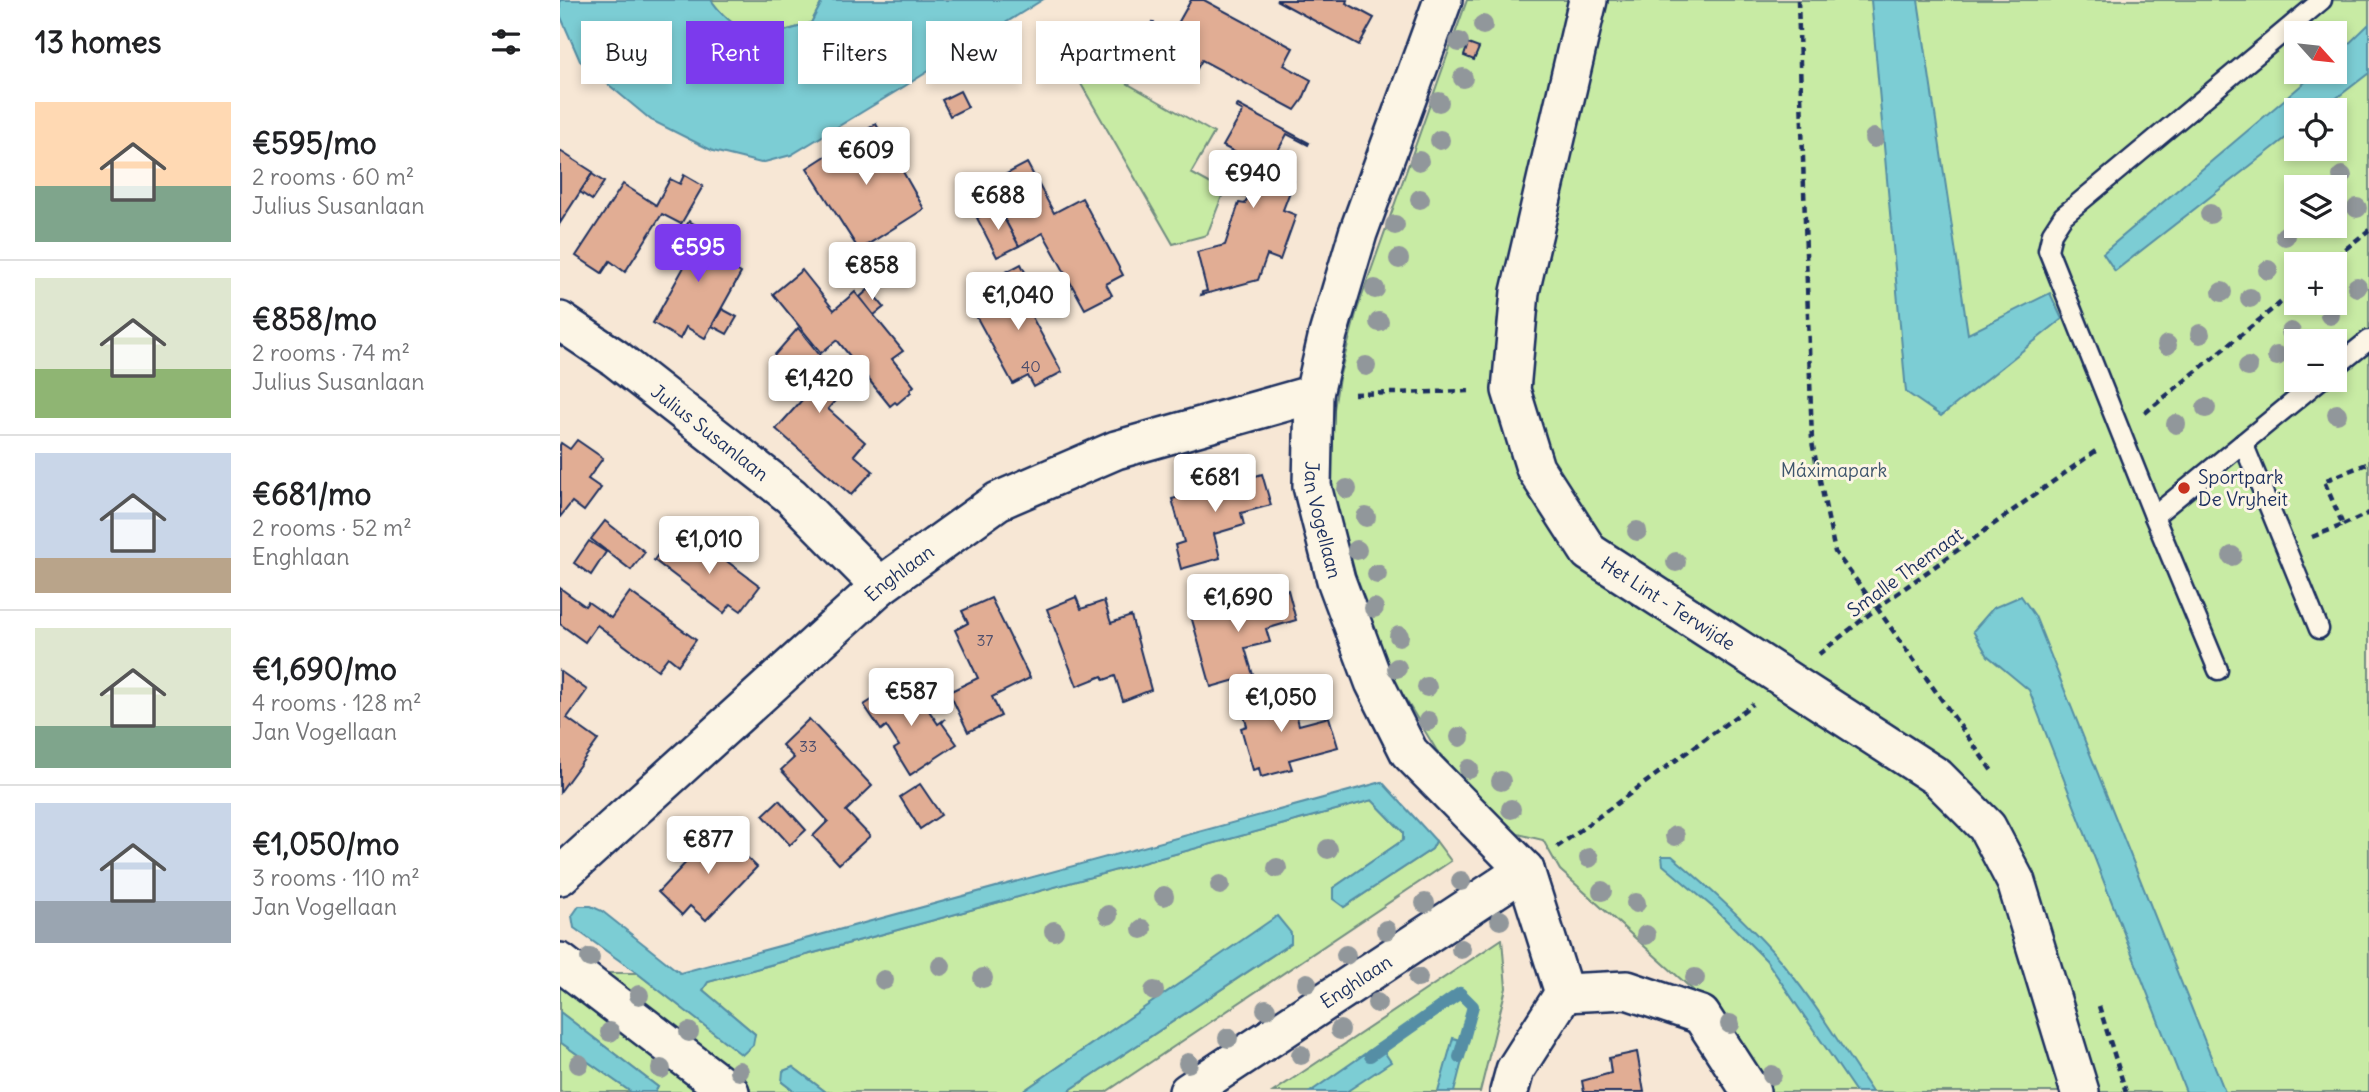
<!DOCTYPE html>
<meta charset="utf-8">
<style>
:root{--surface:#fff;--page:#f2f2f2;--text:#202124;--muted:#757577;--line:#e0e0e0;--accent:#7c3aed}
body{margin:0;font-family:Delius,sans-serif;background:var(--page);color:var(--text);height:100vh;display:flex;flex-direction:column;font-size:26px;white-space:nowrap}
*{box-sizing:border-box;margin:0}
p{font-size:23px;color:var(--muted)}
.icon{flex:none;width:38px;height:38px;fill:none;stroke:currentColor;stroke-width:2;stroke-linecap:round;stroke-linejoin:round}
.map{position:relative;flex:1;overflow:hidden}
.sheet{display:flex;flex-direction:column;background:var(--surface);width:560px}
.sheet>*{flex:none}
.hud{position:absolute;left:21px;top:21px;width:665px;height:63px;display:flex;gap:14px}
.needle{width:46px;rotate:117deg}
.controls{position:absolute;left:1724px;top:21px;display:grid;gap:14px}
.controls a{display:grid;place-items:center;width:63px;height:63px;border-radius:0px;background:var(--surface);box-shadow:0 4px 10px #0003;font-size:35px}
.price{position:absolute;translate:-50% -60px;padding:0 16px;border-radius:7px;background:#fff;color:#222;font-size:23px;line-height:46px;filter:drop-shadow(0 2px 4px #0008)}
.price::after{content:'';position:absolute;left:50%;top:42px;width:21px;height:16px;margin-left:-10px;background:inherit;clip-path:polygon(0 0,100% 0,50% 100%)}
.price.active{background:var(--accent);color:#fff}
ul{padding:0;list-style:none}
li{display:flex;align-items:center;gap:21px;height:175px;padding:0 35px}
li+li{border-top:2px solid var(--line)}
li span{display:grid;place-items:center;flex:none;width:196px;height:140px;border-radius:0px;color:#555}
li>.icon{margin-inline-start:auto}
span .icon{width:84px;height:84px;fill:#fffc;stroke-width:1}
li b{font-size:30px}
h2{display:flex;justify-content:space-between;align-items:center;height:84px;padding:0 35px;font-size:30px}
.pill{padding:0 24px;border-radius:0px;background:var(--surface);box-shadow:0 4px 10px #0003;font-size:24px;line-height:63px}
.pill.active{background:var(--accent);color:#fff}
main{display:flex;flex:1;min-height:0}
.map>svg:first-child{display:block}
.green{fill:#c8eba4;stroke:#728d81;stroke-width:2;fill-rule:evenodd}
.water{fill:#7ccdd4;stroke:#558ea5;stroke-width:2}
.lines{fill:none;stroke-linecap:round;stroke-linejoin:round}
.stream{stroke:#558ea5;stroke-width:12}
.building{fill:#e1ad94;stroke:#1b2f5e;stroke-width:2}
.lane-casing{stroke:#1b2f5e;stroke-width:23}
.street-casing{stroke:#1b2f5e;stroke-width:42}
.path{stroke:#1b2f5e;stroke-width:4.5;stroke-dasharray:7 5;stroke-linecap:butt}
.lane{stroke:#fcf5e5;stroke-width:18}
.street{stroke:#fcf5e5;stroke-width:37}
.tree{fill:#91979b}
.poi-dot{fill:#c8321e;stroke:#fcf5e5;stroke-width:2.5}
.labels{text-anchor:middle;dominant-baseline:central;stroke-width:6;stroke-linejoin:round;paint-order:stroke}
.number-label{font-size:16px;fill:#4c4e6c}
.street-label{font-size:19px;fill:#1b2f5e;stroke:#fcf5e5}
.park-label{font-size:19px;fill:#3e556c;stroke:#fcf5e5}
.poi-label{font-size:19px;fill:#1b2f5e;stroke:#fcf5e5;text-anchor:start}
</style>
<main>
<section class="sheet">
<h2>13 homes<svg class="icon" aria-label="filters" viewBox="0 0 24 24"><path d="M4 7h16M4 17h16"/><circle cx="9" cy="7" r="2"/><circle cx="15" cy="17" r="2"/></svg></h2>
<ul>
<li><span style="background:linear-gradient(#ffd9b3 60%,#7fa58c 0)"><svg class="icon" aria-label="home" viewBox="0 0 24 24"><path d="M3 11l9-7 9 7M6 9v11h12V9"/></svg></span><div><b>€595/mo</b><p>2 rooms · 60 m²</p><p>Julius Susanlaan</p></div></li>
<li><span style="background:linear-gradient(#dfe7d0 65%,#8fb573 0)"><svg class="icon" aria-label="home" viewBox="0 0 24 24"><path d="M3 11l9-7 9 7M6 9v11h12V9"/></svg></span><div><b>€858/mo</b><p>2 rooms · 74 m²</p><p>Julius Susanlaan</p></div></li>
<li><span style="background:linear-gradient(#c9d6e8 75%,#b9a48a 0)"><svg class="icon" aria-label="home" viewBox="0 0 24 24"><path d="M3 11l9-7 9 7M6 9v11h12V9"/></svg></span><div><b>€681/mo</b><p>2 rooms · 52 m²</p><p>Enghlaan</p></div></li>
<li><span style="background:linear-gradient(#dfe7d0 70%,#7fa58c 0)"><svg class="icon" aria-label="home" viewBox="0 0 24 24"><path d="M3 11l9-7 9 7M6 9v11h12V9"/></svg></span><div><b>€1,690/mo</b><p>4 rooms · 128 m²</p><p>Jan Vogellaan</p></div></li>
<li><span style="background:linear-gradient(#c9d6e8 70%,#9aa5b1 0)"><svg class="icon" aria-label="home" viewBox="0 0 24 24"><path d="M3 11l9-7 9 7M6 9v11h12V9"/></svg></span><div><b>€1,050/mo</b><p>3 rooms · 110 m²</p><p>Jan Vogellaan</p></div></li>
</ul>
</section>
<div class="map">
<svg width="1809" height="1092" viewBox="0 0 1809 1092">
<rect width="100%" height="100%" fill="#f7e7d5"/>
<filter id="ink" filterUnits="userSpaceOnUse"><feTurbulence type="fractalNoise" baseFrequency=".0143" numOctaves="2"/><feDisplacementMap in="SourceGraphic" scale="14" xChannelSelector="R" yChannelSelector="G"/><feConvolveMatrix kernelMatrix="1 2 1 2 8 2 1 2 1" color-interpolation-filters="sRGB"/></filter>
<g filter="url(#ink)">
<g class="green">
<path d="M 151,0 L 263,0 L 251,23 C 206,38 182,43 151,0 Z"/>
<path d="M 907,0 L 1809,0 L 1809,1092 L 1207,1092 L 1145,1001 L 1000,870 L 983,840 L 958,834 L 940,819 L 877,751 L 824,664 L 781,555 L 770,491 L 774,409 L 779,378 L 797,310 ZM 1736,33 L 1774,33 L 1774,72 L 1736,72 ZM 1736,110 L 1774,110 L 1774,149 L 1736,149 ZM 1736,187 L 1774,187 L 1774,226 L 1736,226 ZM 1736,264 L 1774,264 L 1774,303 L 1736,303 ZM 1736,341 L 1774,341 L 1774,380 L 1736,380 Z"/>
<polygon points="498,44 654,133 631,173 664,191 647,235 613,244"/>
<polygon points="812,800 843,832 843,840 773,888 784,907 872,849 876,841 891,861 546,1092 507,1092 731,943 717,917 462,1092 266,1092 233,1067 222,1082 235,1092 95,1092 98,1087 0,1012 0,973 77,973 182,1054 195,1034 143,990 148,982"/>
<polygon points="942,939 946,988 920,1092 713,1092"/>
<polygon points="0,1042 71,1092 0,1092"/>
</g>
<g class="water">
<path d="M 0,0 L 151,0 C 182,43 206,38 251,23 L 263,0 L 482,0 L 345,86 L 231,155 L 201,163 L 153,151 L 91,120 L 20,61 L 0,15 Z"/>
<polygon points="1311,0 1358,0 1408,334 1490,293 1502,319 1381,416 1346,392"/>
<polygon points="1809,24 1809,73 1761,110 1736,110 1736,130 1555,271 1543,253 1757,72 1774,72 1775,57"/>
<polygon points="1461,596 1475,616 1665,1092 1626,1092 1469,690 1428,656 1413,631 1433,608"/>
<polygon points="822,782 876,841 872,849 784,907 773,899 773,888 843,840 843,832 812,800 148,982 143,990 195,1034 193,1045 182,1055 77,973 14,928 12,916 19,906 31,906 42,911 120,973"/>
<path d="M 1102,856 L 1112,856 C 1147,886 1182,917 1213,952 C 1250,994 1280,1045 1312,1092 L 1296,1092 L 1206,960 L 1156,910 L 1103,865 Z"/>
<polygon points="717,916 731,933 731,943 507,1092 462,1092"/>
<polygon points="0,1012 98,1087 95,1092 71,1092 0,1042"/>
<polygon points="893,1038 907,1042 894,1092 878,1092"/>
<polygon points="819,1044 831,1062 786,1092 750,1092"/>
<polygon points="233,1067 266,1092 235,1092 222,1082 223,1071"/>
</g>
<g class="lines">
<polyline class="stream" points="810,1056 900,993 913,1006 899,1057"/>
</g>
<g class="building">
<polygon points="631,0 644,0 733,48 724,65 751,80 743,99 735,110 642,60 631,79 576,50 592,22 612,34"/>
<polygon points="716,0 787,0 786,3 814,18 799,45"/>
<polygon points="908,44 919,48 914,60 904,56"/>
<polygon points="400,91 408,107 390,116 382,100"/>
<polygon points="678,105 749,143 748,145 727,134 709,167 734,181 723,210 736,215 720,260 707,255 698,280 641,295 642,292 647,291 637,252 665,245 679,203 685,204 699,165 663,146 683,111 676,107"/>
<polygon points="316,124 364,209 299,250 247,168"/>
<polygon points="0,151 33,172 0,223"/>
<polygon points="467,163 494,213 522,198 563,275 546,284 552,295 525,309 483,233 459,246 426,185"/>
<polygon points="32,174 44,182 32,200 20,192"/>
<polygon points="124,175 143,186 121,224 102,214 65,272 50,261 42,273 16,256 63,184 96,205 110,179 120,184"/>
<polygon points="438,207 459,246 437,257 417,218"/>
<polygon points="129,221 172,246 163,262 181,273 145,338 126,327 120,339 93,323 129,258 113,249"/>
<polygon points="461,264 473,288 460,295 502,372 474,387 468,376 453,384 416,316 445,301 433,279"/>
<polygon points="242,270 274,310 295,292 343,351 332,359 354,386 350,390 351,392 337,404 335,402 330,406 277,340 261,353 213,294"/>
<polygon points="309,289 324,307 314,315 300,297"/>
<polygon points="162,309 177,317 167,334 152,326"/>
<polygon points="238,328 286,388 268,409 305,442 294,455 313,471 291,495 216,429 242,400 225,385 230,380 212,358"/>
<polygon points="17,440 43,458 28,479 41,488 24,511 12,502 0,517 0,445 1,443 10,449"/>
<polygon points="685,473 686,479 702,474 711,505 681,513 684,525 654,534 660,558 621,569 615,545 624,542 612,499 631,494 629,488"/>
<polygon points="45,521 85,552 71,570 31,539"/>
<polygon points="29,541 46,552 31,575 14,563"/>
<polygon points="140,541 200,586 181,611 171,604 164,613 94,560 107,543 127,558"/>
<polygon points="0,588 25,606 28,602 51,618 70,592 136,640 118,665 108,657 98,670 37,625 25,642 0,624"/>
<polygon points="728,590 736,620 706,629 710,642 685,648 693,675 651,687 631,616"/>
<polygon points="516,597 521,609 544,601 551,623 571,616 591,690 563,701 555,676 544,680 542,676 517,686 487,609"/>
<polygon points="431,598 470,678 432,697 441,716 408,732 389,692 418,678 395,630 408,623 402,611"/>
<polygon points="0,671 27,690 7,718 38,740 0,792"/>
<polygon points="335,685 347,702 369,688 359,696 378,724 385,719 382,723 397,744 350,775 334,749 339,746 326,726 321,730 304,705"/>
<polygon points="726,689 732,713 736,713 739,725 769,717 778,747 729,760 732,769 701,777 699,768 693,770 681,728 687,726 680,702"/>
<polygon points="249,719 312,786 286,811 310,836 279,864 253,836 268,821 221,770 234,758 222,745"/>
<polygon points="360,784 381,815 360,829 340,797"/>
<polygon points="219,800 246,830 230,845 203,815"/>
<polygon points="158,829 197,867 146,920 130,906 122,915 98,892 133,855 127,850 143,833 149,838"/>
<polygon points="1077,1052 1084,1092 1024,1092 1022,1081 1051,1073 1049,1058"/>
</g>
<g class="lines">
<defs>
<g id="lane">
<polyline points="1774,368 1809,340"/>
<polyline points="1683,443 1759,629"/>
<polyline points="1594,516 1488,250 1492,233 1503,216 1762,0"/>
<polyline points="1658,670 1594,516 1760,380"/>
</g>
<g id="street">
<path id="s1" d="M 883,0 L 798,233 L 768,334 L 754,394 L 752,486 L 776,580 L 814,682 L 849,752 L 965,870 L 1004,993"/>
<path id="s2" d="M 1028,0 L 960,292 L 951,390 L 975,468 L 1029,552 L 1377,777 L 1427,827 L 1456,882 L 1520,1092"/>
<path id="s3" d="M 0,321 L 55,358 L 231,496 L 320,586"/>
<path id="s4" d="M 0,876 L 320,586 L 438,501 L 556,450 L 754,394"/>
<polyline points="0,962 170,1092"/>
<polyline points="1004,993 1067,990 1141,1015 1191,1092"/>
<path id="s5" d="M 628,1092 L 965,870"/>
<polyline points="949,1092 955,1070 1004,993"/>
</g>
</defs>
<use href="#lane" class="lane-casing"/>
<use href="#street" class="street-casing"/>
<g class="path">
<polyline points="1238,0 1252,442 1275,552 1317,608 1434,774"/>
<polyline points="1767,264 1809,230"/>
<polyline points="794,394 911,391"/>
<polyline points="1585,413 1736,290"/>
<polyline points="1783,525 1809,513"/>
<polyline points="1752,537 1783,525 1764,481 1809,463"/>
<polyline points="1259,654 1317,608 1537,450"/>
<polyline points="997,847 1193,704"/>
<polyline points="1539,1006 1566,1092"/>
</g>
<use href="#lane" class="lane"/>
<use href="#street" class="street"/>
</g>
<g class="tree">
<circle cx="923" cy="25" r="10"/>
<circle cx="899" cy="42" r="10"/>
<circle cx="903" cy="78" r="10"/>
<circle cx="879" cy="102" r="10"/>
<circle cx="1314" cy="138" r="10"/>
<circle cx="880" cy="140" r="10"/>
<circle cx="859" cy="161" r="10"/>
<circle cx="1782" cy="176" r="10"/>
<circle cx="860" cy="199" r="10"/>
<circle cx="1797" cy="208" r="10"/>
<circle cx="1650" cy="214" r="10"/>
<circle cx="835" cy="225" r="10"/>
<circle cx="1725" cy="236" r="10"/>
<circle cx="839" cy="259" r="10"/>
<circle cx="1708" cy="270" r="10"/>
<circle cx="1797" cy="287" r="10"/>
<circle cx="815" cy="289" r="10"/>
<circle cx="1662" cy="292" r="10"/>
<circle cx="1690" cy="298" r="10"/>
<circle cx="1770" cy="315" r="10"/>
<circle cx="819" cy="322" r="10"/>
<circle cx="1731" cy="332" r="10"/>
<circle cx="1640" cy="334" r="10"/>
<circle cx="1607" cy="345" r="10"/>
<circle cx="1717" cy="356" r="10"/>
<circle cx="806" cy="366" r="10"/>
<circle cx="1688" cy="367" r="10"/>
<circle cx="1646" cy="408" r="10"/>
<circle cx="1777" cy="414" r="10"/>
<circle cx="1616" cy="424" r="10"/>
<circle cx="787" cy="489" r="10"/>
<circle cx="806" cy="517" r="10"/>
<circle cx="1077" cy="531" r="10"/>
<circle cx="797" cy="550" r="10"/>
<circle cx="1672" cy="556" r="10"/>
<circle cx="1116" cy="562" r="10"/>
<circle cx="817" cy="574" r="10"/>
<circle cx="814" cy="608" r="10"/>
<circle cx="839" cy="636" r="10"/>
<circle cx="837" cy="668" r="10"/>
<circle cx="867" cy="687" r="10"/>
<circle cx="868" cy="721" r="10"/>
<circle cx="900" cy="737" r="10"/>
<circle cx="909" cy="769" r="10"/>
<circle cx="941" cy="781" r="10"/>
<circle cx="951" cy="809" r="10"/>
<circle cx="1115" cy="836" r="10"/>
<circle cx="768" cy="849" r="10"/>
<circle cx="1029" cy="858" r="10"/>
<circle cx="717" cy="868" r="10"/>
<circle cx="901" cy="881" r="10"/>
<circle cx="660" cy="885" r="10"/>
<circle cx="1042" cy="891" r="10"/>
<circle cx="604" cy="896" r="10"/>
<circle cx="865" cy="903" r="10"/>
<circle cx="1076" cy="903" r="10"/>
<circle cx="548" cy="915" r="10"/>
<circle cx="940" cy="920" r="10"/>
<circle cx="582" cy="929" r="10"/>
<circle cx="826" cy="930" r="10"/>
<circle cx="494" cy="931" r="10"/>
<circle cx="1086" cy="935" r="10"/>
<circle cx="901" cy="949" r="10"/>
<circle cx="786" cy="955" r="10"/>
<circle cx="30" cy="958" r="10"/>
<circle cx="381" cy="966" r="10"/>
<circle cx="423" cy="978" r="10"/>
<circle cx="858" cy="978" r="10"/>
<circle cx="1135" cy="978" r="10"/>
<circle cx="324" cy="980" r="10"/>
<circle cx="747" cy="983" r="10"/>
<circle cx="594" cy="991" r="10"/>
<circle cx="79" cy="995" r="10"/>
<circle cx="817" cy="1003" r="10"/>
<circle cx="706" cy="1009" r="10"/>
<circle cx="1170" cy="1024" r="10"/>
<circle cx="780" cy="1030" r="10"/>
<circle cx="50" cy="1032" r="10"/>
<circle cx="129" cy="1032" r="10"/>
<circle cx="668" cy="1038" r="10"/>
<circle cx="741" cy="1055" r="10"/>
<circle cx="628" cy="1063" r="10"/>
<circle cx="19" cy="1064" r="10"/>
<circle cx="101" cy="1069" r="10"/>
<circle cx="179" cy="1071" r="10"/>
<circle cx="1212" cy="1075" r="10"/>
</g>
</g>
<circle class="poi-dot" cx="1624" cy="488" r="7"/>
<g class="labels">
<g class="number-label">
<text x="471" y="366">40</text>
<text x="425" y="640">37</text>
<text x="248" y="746">33</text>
</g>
<g class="street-label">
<text stroke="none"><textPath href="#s3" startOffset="187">Julius Susanlaan</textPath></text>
<text stroke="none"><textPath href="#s1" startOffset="542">Jan Vogellaan</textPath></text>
<text transform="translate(1345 572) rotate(-36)">Smalle Themaat</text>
<text stroke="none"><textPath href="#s4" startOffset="455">Enghlaan</textPath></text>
<text stroke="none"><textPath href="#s2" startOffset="674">Het Lint - Terwijde</textPath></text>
<text stroke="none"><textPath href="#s5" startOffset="201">Enghlaan</textPath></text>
</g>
<g class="park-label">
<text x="1274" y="470">Máximapark</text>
</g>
<g class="poi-label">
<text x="1638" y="477">Sportpark<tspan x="1638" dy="22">De Vryheit</tspan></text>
</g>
</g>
</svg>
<div class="controls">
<a><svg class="needle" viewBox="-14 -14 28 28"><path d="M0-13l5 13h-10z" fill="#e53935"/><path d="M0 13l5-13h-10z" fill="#757577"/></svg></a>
<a><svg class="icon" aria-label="locate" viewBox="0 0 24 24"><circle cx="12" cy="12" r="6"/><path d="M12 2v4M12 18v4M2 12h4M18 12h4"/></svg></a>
<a><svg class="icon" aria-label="layers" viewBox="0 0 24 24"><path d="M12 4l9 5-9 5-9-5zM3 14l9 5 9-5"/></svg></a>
<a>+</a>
<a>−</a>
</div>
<b class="price" style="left:306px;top:187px">€609</b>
<b class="price" style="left:693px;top:210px">€940</b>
<b class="price" style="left:438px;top:232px">€688</b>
<b class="price active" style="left:138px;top:284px">€595</b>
<b class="price" style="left:312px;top:302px">€858</b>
<b class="price" style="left:458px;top:332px">€1,040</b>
<b class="price" style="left:259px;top:415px">€1,420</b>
<b class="price" style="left:655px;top:514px">€681</b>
<b class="price" style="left:149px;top:576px">€1,010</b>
<b class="price" style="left:678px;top:634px">€1,690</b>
<b class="price" style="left:351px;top:728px">€587</b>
<b class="price" style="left:721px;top:734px">€1,050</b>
<b class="price" style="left:148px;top:876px">€877</b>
<div class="hud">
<a class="pill">Buy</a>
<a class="pill active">Rent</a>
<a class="pill">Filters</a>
<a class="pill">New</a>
<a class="pill">Apartment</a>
</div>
</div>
</main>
